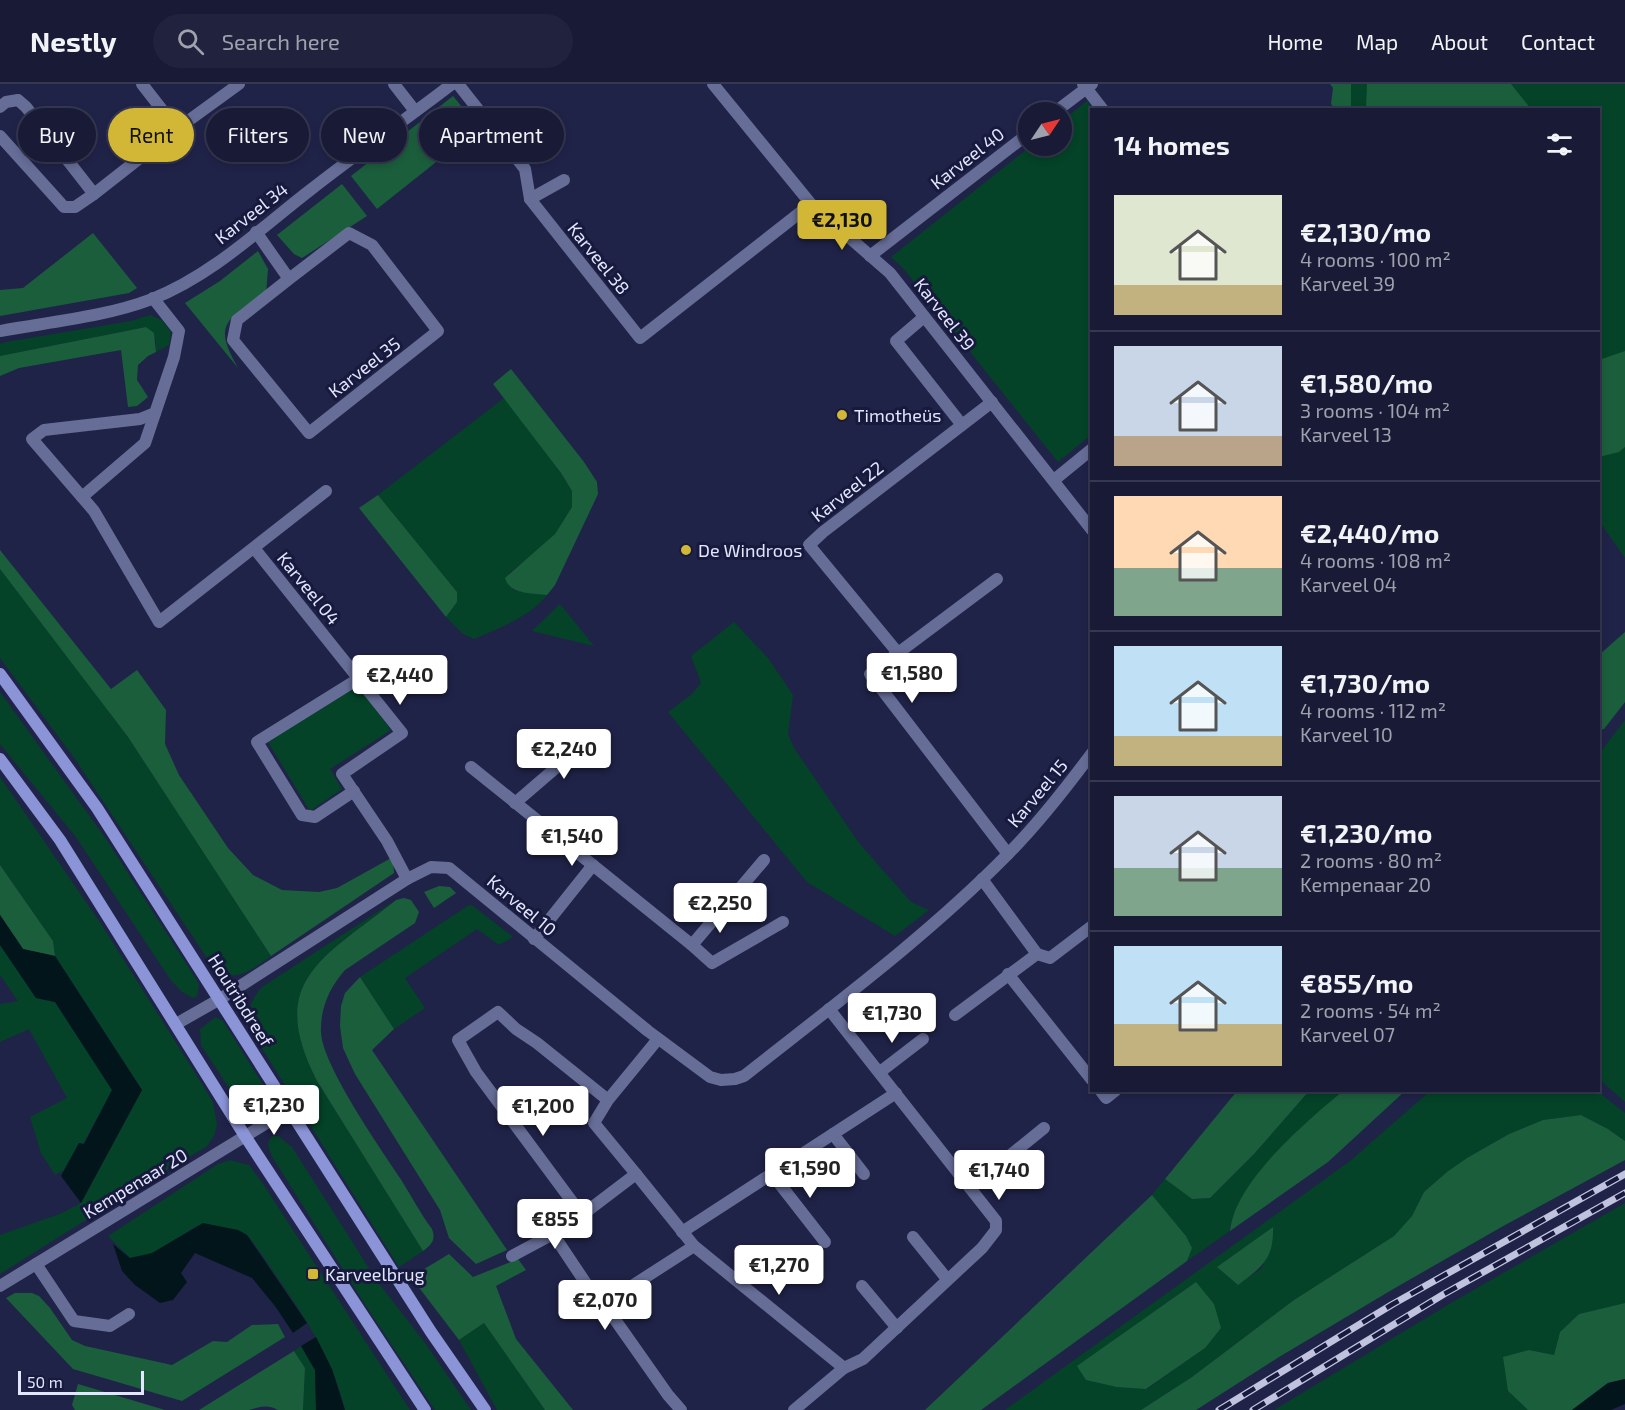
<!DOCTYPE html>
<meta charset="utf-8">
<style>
:root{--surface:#181a36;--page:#21233e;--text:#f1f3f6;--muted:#9fa1ad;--line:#363851;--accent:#d2b736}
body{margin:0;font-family:"Exo 2",sans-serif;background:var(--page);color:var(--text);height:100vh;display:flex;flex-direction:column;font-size:22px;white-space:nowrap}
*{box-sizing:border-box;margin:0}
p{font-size:20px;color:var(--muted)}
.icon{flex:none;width:33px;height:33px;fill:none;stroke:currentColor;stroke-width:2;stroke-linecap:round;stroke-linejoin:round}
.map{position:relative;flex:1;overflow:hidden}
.details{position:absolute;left:1090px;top:24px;width:510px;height:984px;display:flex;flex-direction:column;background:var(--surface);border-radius:0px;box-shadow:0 3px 9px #0003,0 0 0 2px var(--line)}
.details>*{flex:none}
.top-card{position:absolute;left:18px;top:24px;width:570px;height:54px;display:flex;gap:12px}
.needle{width:39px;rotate:55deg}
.controls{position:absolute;left:1018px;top:18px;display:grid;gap:12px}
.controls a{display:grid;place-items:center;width:54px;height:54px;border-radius:50%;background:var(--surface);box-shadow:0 3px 9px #0003,0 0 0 2px var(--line);font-size:30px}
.scale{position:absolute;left:18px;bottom:15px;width:126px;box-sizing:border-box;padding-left:6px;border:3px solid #e2e6ff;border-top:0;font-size:16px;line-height:21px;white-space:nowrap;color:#e2e6ff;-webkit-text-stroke:4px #17193d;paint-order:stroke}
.price{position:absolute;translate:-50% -51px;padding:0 14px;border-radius:6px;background:#fff;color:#222;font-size:20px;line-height:39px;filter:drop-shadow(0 2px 3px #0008)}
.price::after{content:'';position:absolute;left:50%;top:36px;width:18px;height:14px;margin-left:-9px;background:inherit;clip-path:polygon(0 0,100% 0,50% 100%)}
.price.current{background:var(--accent);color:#111}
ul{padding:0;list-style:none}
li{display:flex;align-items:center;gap:18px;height:150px;padding:0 24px}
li+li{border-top:2px solid var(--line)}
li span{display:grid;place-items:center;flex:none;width:168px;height:120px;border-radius:0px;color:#555}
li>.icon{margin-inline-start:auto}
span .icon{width:72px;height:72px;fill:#fffc;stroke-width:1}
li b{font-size:26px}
h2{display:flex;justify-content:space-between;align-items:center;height:72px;padding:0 24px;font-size:26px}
.pill{padding:0 21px;border-radius:27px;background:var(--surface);box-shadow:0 3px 9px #0003,0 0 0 2px var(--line);font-size:21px;line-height:54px}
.pill.current{background:var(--accent);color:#111}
header{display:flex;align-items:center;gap:36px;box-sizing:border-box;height:84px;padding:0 30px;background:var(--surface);border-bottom:2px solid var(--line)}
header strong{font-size:28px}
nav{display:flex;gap:33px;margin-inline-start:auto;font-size:21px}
.search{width:420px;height:54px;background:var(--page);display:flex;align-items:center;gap:15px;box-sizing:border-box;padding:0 21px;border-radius:33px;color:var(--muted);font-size:22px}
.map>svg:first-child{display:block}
.green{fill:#044327;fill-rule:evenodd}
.forest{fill:#1b5e3c}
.water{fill:#02151b}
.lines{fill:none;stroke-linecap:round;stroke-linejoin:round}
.minor{stroke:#666d97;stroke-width:12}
.tertiary{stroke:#666d97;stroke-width:12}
.secondary{stroke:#8a94d7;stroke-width:12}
.rail-casing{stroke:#bfc3de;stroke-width:7}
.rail{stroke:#17193d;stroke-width:4.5;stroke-dasharray:14;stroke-linecap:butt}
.poi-dot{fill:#d2b736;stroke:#17193d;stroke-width:2}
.labels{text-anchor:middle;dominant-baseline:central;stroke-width:6;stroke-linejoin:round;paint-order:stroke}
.street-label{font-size:18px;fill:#e2e6ff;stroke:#17193d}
.poi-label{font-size:18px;fill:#e2e6ff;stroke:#17193d;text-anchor:start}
</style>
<header>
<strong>Nestly</strong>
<div class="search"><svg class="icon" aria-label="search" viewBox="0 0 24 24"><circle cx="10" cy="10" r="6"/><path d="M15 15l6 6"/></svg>Search here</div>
<nav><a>Home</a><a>Map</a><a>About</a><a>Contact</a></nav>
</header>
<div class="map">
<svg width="1625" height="1326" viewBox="0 0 1625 1326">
<rect width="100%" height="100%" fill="#202348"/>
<g class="green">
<polygon points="1348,0 1625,0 1625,474 1599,437 1599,26 1350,25"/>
<polygon points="1087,17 1094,25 1092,26 1092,350 1058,378 903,184 891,173 1031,62 1062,62 1062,37"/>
<polygon points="150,231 162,236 171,248 169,261 156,268 156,256 146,243 0,272 0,260 6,258 131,237"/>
<path d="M 504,314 L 561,389 L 572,407 L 572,423 L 555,450 L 535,469 L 509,489 L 513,506 L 547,511 C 530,533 499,544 474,555 L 463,550 L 446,533 L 457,518 L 457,508 L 378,411 Z"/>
<path d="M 0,485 L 128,653 L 271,872 C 253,885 238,899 215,886 L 75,675 L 0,574 Z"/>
<polygon points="560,520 594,562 532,547"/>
<polygon points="734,538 768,574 793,611 788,650 794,664 859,759 911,818 929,826 895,852 807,798 668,628 692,610 701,599 691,572"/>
<polygon points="358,602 391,646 330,685 342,705 310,727 268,658"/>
<polygon points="0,608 106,755 196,895 199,901 197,912 193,914 182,908 170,895 76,753 0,660"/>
<polygon points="1625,636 1625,1018 1599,995 1599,670"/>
<polygon points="0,693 101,840 190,981 213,1018 217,1041 214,1052 206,1063 143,1100 0,1190 0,1151 62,1129 81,1119 142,1006 55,872 53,857 0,781"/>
<path d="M 396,816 C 324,874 265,896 317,997 L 423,1167 L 399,1183 L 263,966 C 249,941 241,927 262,903 Z"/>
<polygon points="469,821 473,822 513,853 499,861 477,845 405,894 425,924 394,945 360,893"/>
<polygon points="0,861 36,914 55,918 112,1006 83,1060 79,1059 64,1086 55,1091 41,1069 30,1033 67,1014 29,945 0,958 0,920 18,917 0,891"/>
<path d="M 216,933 L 223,937 L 268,1009 C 270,1022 263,1028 252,1033 L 250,1034 L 246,1030 L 201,961 L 200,945 Z"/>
<path d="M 1309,1007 L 1344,1007 C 1309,1035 1233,1101 1230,1147 L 1187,1177 L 1192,1164 L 1186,1152 L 1152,1111 L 1165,1095 L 1192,1115 L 1210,1114 L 1254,1070 Z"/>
<path d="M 1430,1007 L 1597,1007 L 1625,1029 L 1625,1057 L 1608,1045 L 1581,1031 L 1543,1036 L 1509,1050 L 1467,1074 L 1424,1108 L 1412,1132 L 1394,1152 L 1294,1216 L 1192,1293 L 1141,1326 L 1005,1326 L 1350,1077 ZM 1273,1143 L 1262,1184 L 1238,1201 L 1218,1184 ZM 1196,1198 L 1205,1264 L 1147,1305 L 1078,1282 Z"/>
<path d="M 273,1052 L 278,1052 L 292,1063 L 377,1197 L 425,1259 L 471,1326 L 435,1326 L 366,1222 L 273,1074 C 269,1066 265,1058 273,1052 Z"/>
<path d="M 230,1076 L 249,1081 L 263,1100 L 410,1326 L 345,1326 C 333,1276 306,1235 277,1193 C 267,1179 258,1164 247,1151 L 238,1146 L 197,1142 L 152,1170 L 130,1174 L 108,1152 L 218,1080 Z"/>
<polygon points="1625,1119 1625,1219 1579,1230 1560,1248 1554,1271 1529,1266 1508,1307 1528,1326 1274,1326 1451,1219"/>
<polygon points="484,1239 545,1326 497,1326 459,1256"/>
<polygon points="301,1262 315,1286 316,1326 303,1326 305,1284 294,1267"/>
</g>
<g class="forest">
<polygon points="1330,0 1351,0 1351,25 1335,25 1331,20 1333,4"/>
<polygon points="1367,0 1511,0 1531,25 1366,25"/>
<polygon points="453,12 479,44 377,125 351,92"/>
<polygon points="342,100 367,132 302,174 294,170 277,151"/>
<polygon points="93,149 137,204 129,209 0,232 0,206 23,204"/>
<path d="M 258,167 L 268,185 L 266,209 C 253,218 227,230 225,248 C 224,260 233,274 238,284 L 185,219 L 220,197 Z"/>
<polygon points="146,243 154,249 156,268 148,272 138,281 137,296 148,313 137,322 128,323 121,266 19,284 0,292 0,272"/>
<polygon points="1625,267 1625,363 1619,368 1599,373 1599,276"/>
<path d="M 511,285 L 584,378 L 597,398 L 598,410 L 555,501 L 547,511 C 532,509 510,511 505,494 L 555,450 L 572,423 L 572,407 L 561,389 L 493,300 Z"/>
<polygon points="378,411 457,508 457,518 446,533 359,424"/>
<polygon points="0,466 111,605 137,586 166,626 165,660 179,691 228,764 253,791 282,806 319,808 337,804 393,773 394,789 271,872 128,653 0,485"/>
<polygon points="1625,548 1625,618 1604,645 1599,646 1599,571"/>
<polygon points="0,781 53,857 55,872 23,865 0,831"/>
<polygon points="439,802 450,803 456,809 434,824 424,808"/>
<path d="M 404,814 L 411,816 L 419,828 L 415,839 L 345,886 C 329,904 320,925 321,949 C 323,982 380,1064 400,1094 C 411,1111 420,1129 432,1145 C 436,1156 432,1160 423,1167 L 317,997 C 265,896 324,874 396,816 Z"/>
<polygon points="360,893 394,945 372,966 507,1166 476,1180 449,1154 440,1126 355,990 343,964 340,942 341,922 345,909"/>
<polygon points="1237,1007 1309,1007 1254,1070 1210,1114 1192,1115 1165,1095"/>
<path d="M 1343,1007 L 1405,1007 L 1328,1078 L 1230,1147 C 1234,1098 1308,1036 1343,1007 Z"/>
<polygon points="1581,1031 1608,1045 1625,1057 1625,1076 1505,1141 1395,1204 1279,1273 1196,1326 1141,1326 1192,1293 1294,1216 1394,1152 1412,1132 1424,1108 1447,1088 1467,1074 1509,1050 1543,1036"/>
<polygon points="1152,1111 1186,1152 1192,1164 1187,1177 981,1326 925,1326"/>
<path d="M 1273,1143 C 1274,1175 1262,1183 1238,1201 L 1217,1183 Z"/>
<polygon points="449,1170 473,1193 518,1175 526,1186 496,1202 516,1255 573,1326 545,1326 484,1239 459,1256 411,1193"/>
<polygon points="1196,1198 1214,1220 1221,1244 1205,1264 1146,1305 1117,1303 1086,1296 1077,1282"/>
<polygon points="15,1209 32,1209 39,1212 50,1224 72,1256 85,1262 172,1281 213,1257 227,1258 252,1241 278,1240 285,1253 182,1317 73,1285 6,1214"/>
<polygon points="1625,1219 1625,1295 1608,1299 1572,1326 1528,1326 1508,1307 1503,1273 1529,1266 1554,1271 1560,1248 1579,1230"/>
<path d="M 294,1267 L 305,1284 L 303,1326 L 278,1326 C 267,1320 260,1323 249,1326 C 238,1326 212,1326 199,1326 Z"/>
<polygon points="78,1300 165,1326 75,1326 72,1321"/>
</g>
<g class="water">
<polygon points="0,831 23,865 55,872 142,1006 81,1119 61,1092 79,1059 84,1060 112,1006 55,918 36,914 0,861"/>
<polygon points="203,1139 238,1146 247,1151 307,1239 293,1249 275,1222 252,1194 195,1169 181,1189 187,1198 173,1216 160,1219 135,1201 122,1187 113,1160 130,1174 152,1169"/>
<polygon points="316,1253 332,1285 345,1326 316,1326 315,1286 301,1262"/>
<polygon points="1625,1295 1625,1320 1611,1326 1572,1326 1608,1299"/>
</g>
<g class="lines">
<g class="minor">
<polyline points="142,0 177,45 239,0"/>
<polyline points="458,0 525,85 530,115 640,254 811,120"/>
<polyline points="1083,0 1103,26"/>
<polyline points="0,23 6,18 18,16 26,23 94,110 177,45"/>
<polyline points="1055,28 1092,0"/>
<polyline points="0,52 64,123 75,123 94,110"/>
<polyline points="530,115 564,96"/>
<polyline points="256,148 289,195 349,149 372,161 438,247 309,349 233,256 237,236 289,195"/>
<polyline points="870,172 1029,49"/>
<polyline points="924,233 896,257 962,341"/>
<polyline points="155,329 140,335 44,346 32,355 94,427 159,538 326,407"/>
<polyline points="1054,396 1092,365"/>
<polyline points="82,413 145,359 174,273 179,247 153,214"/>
<polyline points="254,464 402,649 342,690 387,757 407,795"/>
<polyline points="997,495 870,590 1008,770"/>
<polyline points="898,569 809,461 823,448 992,318"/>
<polyline points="471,683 692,861"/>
<polyline points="354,707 315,733 302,731 257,658 358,595"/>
<polyline points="515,719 594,651"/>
<polyline points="764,776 692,861 712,879 783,838"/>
<polyline points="982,795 1037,870"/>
<polyline points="534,855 593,781"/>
<polyline points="1008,890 1092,996"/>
<polyline points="829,925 996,1137 996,1146 982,1164 863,1275 844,1284"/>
<polyline points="955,931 1037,870 1050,874 1092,842"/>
<polyline points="880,988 923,955"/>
<polyline points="1100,1006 1106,1014 1116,1006"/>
<polyline points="608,1016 537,959 516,945 498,928 458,956 476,988 582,1131 636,1090 594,1039 608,1016 658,955"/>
<polyline points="833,1050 864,1090"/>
<polyline points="636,1090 694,1162 844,1284 794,1326"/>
<polyline points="772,1090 825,1158"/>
<polyline points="970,1104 1044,1044"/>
<polyline points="682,1148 896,1009"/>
<polyline points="553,1150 593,1210 604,1220 668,1311 681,1326"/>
<polyline points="913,1153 947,1195"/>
<polyline points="512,1172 553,1150 582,1131"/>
<polyline points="36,1180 74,1237 110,1242 129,1230"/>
<polyline points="862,1202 897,1244"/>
<polyline points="604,1220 694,1162"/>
</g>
<g class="tertiary">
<polyline points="394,0 415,27"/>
<polyline points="713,0 811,120 890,189 1092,446"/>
<path d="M 0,247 C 49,238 105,233 152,215 C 211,192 260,145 309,107 C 356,70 405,36 452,0"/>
<path d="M 176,940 L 220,915 L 407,795 L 431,783 L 449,784 L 648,947 L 710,993 L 721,996 L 735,995 L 744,992 C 834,921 927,852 1007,771 C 1038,740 1066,704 1092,669"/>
<polyline points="0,1202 288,1026"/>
</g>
<g class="secondary">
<polyline points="0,590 97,724 431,1248 485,1326"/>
<polyline points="0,675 60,756 245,1052 425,1326"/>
</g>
<defs>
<g id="rail">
<polyline points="1219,1326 1393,1220 1625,1090"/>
<polyline points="1253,1326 1444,1210 1625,1109"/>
</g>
</defs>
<use href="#rail" class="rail-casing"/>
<use href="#rail" class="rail"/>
</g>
<g class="poi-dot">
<circle cx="842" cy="331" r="6"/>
<circle cx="686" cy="466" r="6"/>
<rect x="307" y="1184" width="12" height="12" rx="3"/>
</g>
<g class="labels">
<g class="street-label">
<text transform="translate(967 74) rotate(-38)">Karveel 40</text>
<text transform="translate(251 129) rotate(-38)">Karveel 34</text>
<text transform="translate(599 174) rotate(51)">Karveel 38</text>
<text transform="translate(945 230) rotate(52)">Karveel 39</text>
<text transform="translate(364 283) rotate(-38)">Karveel 35</text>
<text transform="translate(847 407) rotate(-38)">Karveel 22</text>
<text transform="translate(309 504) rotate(51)">Karveel 04</text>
<text transform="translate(1037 709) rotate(-50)">Karveel 15</text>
<text transform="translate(522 821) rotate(40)">Karveel 10</text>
<text transform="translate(241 916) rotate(58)">Houtribdreef</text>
<text transform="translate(135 1099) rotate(-31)">Kempenaar 20</text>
</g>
<g class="poi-label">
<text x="854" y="331">Timotheüs</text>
<text x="698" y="466">De Windroos</text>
<text x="325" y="1190">Karveelbrug</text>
</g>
</g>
</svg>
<div class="controls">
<a><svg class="needle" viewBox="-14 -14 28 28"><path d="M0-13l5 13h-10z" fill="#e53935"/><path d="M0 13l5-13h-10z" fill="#9fa1ad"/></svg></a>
</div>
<div class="scale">50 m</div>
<b class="price current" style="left:842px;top:167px">€2,130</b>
<b class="price" style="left:912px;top:620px">€1,580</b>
<b class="price" style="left:400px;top:622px">€2,440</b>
<b class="price" style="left:564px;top:696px">€2,240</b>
<b class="price" style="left:572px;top:783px">€1,540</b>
<b class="price" style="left:720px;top:850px">€2,250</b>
<b class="price" style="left:892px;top:960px">€1,730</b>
<b class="price" style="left:274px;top:1052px">€1,230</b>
<b class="price" style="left:543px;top:1053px">€1,200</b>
<b class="price" style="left:810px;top:1115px">€1,590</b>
<b class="price" style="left:999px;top:1117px">€1,740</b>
<b class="price" style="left:555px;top:1166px">€855</b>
<b class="price" style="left:779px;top:1212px">€1,270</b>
<b class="price" style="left:605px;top:1247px">€2,070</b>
<div class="top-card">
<a class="pill">Buy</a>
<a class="pill current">Rent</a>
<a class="pill">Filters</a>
<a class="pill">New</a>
<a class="pill">Apartment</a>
</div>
<section class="details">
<h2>14 homes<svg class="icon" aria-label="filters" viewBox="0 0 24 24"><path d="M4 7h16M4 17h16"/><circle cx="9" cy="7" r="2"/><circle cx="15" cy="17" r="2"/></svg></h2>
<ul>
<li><span style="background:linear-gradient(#dfe7d0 75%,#c2b280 0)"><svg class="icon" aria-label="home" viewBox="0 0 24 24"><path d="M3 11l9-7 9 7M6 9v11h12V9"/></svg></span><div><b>€2,130/mo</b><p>4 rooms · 100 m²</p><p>Karveel 39</p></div></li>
<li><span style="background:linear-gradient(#c9d6e8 75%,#b9a48a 0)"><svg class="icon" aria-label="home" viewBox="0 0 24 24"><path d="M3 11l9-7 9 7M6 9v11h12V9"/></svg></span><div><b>€1,580/mo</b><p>3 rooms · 104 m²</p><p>Karveel 13</p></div></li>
<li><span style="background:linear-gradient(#ffd9b3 60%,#7fa58c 0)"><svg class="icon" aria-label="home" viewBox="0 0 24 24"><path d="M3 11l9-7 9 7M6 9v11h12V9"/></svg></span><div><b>€2,440/mo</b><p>4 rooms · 108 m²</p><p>Karveel 04</p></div></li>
<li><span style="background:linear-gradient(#bfe0f5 75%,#c2b280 0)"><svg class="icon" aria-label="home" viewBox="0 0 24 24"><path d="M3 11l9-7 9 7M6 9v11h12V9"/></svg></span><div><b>€1,730/mo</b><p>4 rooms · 112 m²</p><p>Karveel 10</p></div></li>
<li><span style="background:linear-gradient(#c9d6e8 60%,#7fa58c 0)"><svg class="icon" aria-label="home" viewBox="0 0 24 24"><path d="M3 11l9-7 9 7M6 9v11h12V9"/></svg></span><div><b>€1,230/mo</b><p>2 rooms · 80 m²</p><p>Kempenaar 20</p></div></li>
<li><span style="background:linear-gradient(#bfe0f5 65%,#c2b280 0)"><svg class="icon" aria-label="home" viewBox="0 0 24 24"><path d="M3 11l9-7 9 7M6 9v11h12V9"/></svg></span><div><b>€855/mo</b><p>2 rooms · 54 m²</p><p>Karveel 07</p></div></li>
</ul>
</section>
</div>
